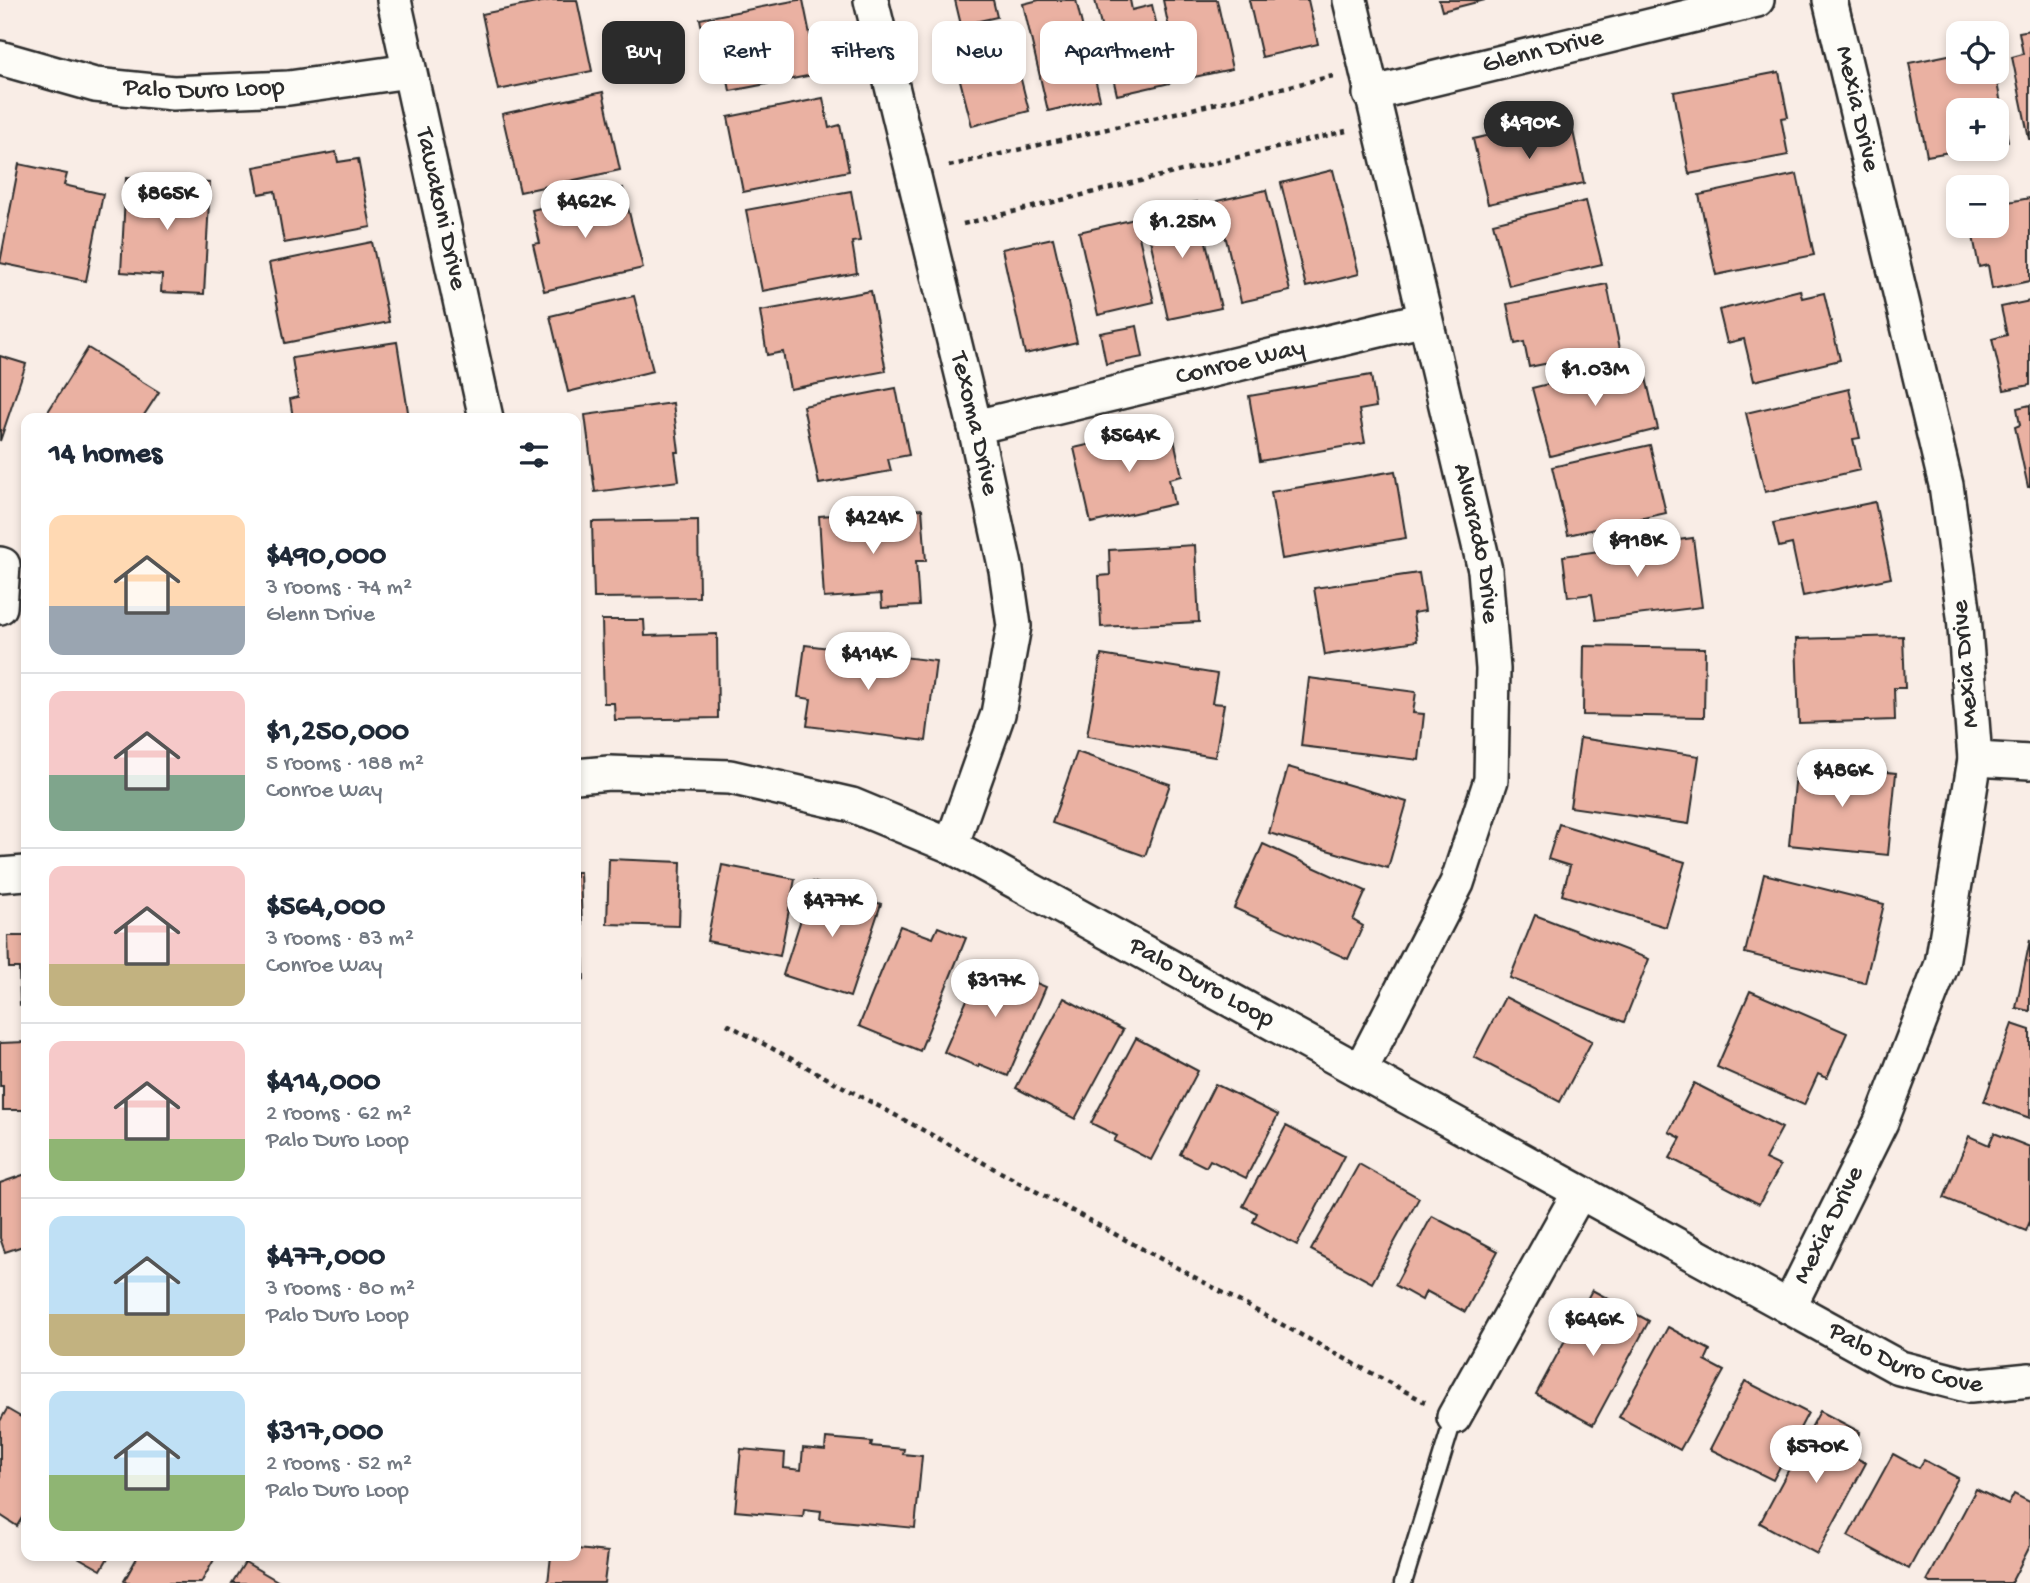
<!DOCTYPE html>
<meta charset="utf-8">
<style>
:root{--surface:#fff;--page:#f2f2f3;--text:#1f2937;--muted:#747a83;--line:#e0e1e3;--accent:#2b2b2b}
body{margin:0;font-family:"Gochi Hand",sans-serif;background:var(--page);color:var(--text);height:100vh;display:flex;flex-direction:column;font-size:26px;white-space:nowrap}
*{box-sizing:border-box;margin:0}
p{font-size:23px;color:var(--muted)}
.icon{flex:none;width:38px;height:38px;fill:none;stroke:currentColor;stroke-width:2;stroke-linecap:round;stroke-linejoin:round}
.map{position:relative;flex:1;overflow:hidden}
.side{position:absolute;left:21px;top:413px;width:560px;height:1148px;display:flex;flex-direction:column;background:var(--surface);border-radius:14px;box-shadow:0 4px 10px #0003}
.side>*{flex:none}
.top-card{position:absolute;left:602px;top:21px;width:665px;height:63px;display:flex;gap:14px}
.buttons{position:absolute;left:1946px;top:21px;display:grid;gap:14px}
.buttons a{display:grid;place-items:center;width:63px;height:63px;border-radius:14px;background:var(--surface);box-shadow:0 4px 10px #0003;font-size:35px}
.price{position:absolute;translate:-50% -60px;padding:0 16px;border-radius:24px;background:#fff;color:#222;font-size:23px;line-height:46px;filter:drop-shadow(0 2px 4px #0008)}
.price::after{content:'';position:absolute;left:50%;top:42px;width:21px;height:16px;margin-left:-10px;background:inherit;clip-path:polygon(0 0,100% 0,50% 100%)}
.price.on{background:var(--accent);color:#fff}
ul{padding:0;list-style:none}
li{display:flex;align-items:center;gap:21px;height:175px;padding:0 28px}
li+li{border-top:2px solid var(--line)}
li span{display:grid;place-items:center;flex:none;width:196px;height:140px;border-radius:14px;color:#555}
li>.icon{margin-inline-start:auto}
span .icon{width:84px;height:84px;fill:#fffc;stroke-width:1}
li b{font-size:30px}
h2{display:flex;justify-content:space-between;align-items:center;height:84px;padding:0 28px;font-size:30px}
.pill{padding:0 24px;border-radius:14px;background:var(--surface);box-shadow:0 4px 10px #0003;font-size:24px;line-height:63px}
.pill.on{background:var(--accent);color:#fff}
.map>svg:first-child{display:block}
.building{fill:#eab1a2;stroke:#2b2b2b;stroke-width:2}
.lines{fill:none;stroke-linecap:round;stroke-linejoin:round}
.service-casing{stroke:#2b2b2b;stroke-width:21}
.minor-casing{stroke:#2b2b2b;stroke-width:38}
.path{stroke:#2b2b2b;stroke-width:4.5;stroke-dasharray:5 5;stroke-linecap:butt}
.service{stroke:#fdfcf7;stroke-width:16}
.minor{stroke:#fdfcf7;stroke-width:33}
.labels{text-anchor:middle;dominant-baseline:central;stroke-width:7;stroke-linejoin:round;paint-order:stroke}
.street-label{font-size:26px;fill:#2b2b2b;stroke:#fdfcf7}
</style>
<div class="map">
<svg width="2030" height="1583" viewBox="0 0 2030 1583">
<rect width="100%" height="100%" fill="#f9ede6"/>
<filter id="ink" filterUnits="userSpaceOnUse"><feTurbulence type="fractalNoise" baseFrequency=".0143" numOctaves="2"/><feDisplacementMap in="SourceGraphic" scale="14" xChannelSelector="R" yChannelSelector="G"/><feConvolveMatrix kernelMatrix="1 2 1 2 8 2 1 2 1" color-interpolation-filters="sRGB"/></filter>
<g filter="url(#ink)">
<g class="building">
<polygon points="551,0 577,0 592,71 498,90 482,14"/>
<polygon points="798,0 803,0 818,74 730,91 721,42 705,44 700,19"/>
<polygon points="955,0 993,0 997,17 961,25"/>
<polygon points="1039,0 1076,0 1100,99 1048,111 1023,4"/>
<polygon points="1095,0 1130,0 1132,10 1152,5 1170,83 1117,95"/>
<polygon points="1163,0 1217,0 1232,69 1180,80"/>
<polygon points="1249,0 1308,0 1318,44 1262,57"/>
<polygon points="1439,0 1485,0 1442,11"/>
<polygon points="2030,30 2030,139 2029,139 2012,57 2023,54 2019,32"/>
<polygon points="977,35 980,44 1010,36 1029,111 972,126 950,42"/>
<polygon points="1958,53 1958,72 1995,72 2008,141 1997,143 1997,110 1958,110 1958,149 1966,149 1927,156 1909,63"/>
<polygon points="1779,72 1788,117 1781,118 1788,155 1689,174 1674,92"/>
<polygon points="603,92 620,170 520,192 502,114"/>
<polygon points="823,98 829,128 840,125 849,171 743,192 728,117"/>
<polygon points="1570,117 1584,183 1488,204 1473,139"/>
<polygon points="336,152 338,162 358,159 371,227 284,243 275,191 259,194 254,167"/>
<polygon points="19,164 67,174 64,185 103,194 86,281 0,263"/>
<polygon points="1333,170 1359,274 1306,287 1281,183"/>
<polygon points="1797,174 1814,255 1716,275 1699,195"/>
<polygon points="126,178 210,183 204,294 161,292 162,275 121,272"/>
<polygon points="623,188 643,268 544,291 533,244 540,243 532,210"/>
<polygon points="1266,190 1290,291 1241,302 1217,201"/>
<polygon points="851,191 860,241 852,242 857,273 762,291 746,210"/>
<polygon points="2030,198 2030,281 1992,289 1988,265 1979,267 1971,226 1997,226 1997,204"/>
<polygon points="1586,201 1602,264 1509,286 1493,223"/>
<polygon points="1197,202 1221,308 1168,319 1144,213"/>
<polygon points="1135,219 1154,302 1098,315 1079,232"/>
<polygon points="1053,238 1077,342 1025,354 1002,249"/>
<polygon points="372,242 389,322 285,343 269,263"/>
<polygon points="1607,284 1620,349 1529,367 1524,342 1515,344 1507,304"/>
<polygon points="1800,290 1802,298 1824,293 1840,360 1754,381 1744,339 1727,343 1719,310"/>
<polygon points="871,291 886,371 790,389 783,352 767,355 760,311"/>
<polygon points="634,296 653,371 568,392 550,316"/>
<polygon points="2030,301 2030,385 2004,390 1992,339 2007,335 2001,307"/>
<polygon points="1137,326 1143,357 1106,364 1100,333"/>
<polygon points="397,342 409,418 293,418 290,399 298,397 292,358"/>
<polygon points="88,348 159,392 142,418 44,418"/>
<polygon points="0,356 26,364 0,441"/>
<polygon points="1642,361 1658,429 1550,456 1532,388"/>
<polygon points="1371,375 1376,407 1359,410 1365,443 1260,461 1249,396"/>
<polygon points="896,388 909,455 888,459 891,471 819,484 803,406"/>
<polygon points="1849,389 1860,438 1853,439 1860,470 1765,492 1746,413"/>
<polygon points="673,403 679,452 675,452 679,481 595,492 585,415"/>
<polygon points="2030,405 2030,487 2028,487 2015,427 2020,425 2017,408"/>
<polygon points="1171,426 1182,476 1169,479 1174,504 1091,523 1074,448"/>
<polygon points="1650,445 1666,513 1568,535 1552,467"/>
<polygon points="1395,471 1406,538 1282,559 1271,492"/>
<polygon points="1875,502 1891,578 1803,596 1792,544 1779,547 1773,523"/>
<polygon points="922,509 926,561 916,561 919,606 882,608 881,594 824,598 819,516"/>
<polygon points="698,520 699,597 594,598 592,522"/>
<polygon points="1693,538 1702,607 1596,620 1592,594 1568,597 1563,556"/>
<polygon points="1195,545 1199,622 1101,627 1099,576 1110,575 1109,550"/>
<polygon points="1419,573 1425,611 1413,613 1417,641 1325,655 1314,588"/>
<polygon points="602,620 644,620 645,636 717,634 718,718 615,720 614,703 604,703"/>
<polygon points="1903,636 1905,688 1894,688 1895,720 1799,723 1796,639"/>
<polygon points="805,645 936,661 926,741 807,726 811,699 798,697"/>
<polygon points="1584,646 1705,648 1704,717 1583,715"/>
<polygon points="1101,655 1217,674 1212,703 1224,704 1215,757 1087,736"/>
<polygon points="1309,678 1416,692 1413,713 1424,714 1419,760 1301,746"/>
<polygon points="1580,738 1699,756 1689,824 1570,807"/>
<polygon points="1077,752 1170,784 1145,856 1052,823"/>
<polygon points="1797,763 1896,773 1888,855 1789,845"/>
<polygon points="1288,767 1407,802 1388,868 1269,833"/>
<polygon points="1559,824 1685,862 1666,927 1562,895 1570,866 1548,859"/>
<polygon points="1263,844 1366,891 1353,920 1363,926 1348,959 1234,908"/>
<polygon points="609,859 681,862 679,926 607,924"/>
<polygon points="722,865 795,879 780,956 707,941"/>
<polygon points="576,872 580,872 584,980 576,981"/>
<polygon points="1764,874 1884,904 1865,983 1745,953"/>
<polygon points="813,882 881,904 850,997 783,975"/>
<polygon points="1535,915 1649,959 1624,1022 1510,978"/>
<polygon points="900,926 933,938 938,927 966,938 920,1051 859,1026"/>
<polygon points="8,936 26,936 26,1005 20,1005 19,968 9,968"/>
<polygon points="2030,940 2030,1011 2016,1008"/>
<polygon points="984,961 1046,987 1008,1076 979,1064 978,1067 944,1052"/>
<polygon points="1750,991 1847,1033 1827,1078 1818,1074 1804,1105 1717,1067"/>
<polygon points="1505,997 1592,1041 1560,1102 1474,1057"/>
<polygon points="1064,998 1123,1030 1075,1119 1016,1088"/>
<polygon points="2012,1024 2030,1030 2030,1118 1984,1102"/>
<polygon points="1136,1038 1198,1071 1151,1160 1114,1141 1117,1136 1091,1123"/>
<polygon points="26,1042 26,1110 3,1110 3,1086 0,1086 0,1043"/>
<polygon points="1694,1083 1782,1128 1765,1159 1780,1166 1759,1204 1670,1158 1681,1138 1669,1132"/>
<polygon points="1215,1084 1278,1115 1246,1178 1210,1160 1206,1167 1180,1154"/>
<polygon points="1286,1126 1344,1156 1297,1245 1253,1222 1257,1213 1243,1206"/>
<polygon points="1994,1133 2030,1147 2030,1221 2026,1231 1944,1198 1969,1136 1989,1145"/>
<polygon points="1359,1164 1419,1198 1372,1283 1311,1250"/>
<polygon points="26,1174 26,1245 5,1252 0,1238 0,1183"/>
<polygon points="1432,1216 1498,1251 1465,1312 1426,1291 1422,1300 1395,1285"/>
<polygon points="1592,1290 1649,1321 1593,1425 1536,1394"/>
<polygon points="1668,1327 1710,1350 1705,1361 1724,1371 1680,1450 1619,1417"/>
<polygon points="1745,1381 1808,1413 1773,1480 1710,1449"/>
<polygon points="7,1409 26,1420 26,1511 17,1526 0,1515 0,1421"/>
<polygon points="1820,1411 1860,1432 1848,1454 1866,1463 1817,1554 1760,1523"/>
<polygon points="826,1438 872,1442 871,1446 904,1449 903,1454 922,1456 915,1528 820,1519 821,1511 804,1509 803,1517 735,1511 741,1449 785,1453 784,1468 801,1470 803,1448 825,1450"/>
<polygon points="1893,1454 1919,1468 1924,1460 1958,1478 1909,1569 1848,1536"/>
<polygon points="1976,1489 2008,1505 2014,1494 2030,1502 2030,1546 2011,1583 1930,1583 1927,1581"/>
<polygon points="576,1549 608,1552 604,1583 548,1583 551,1556 576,1556"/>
<polygon points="76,1556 109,1556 101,1570"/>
<polygon points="138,1556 216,1556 201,1583 127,1583 124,1581"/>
<polygon points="245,1562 281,1583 232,1583"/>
</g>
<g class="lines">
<defs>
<polyline id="service" points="1403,1583 1454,1417"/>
<g id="minor">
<path id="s1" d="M 394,0 L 486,418"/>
<path id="s2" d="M 871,0 L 975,427 L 1006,570 L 1014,626 L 998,714 L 951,846"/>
<path id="s3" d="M 1350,0 L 1485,570 L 1493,669 L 1491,780 L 1457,883 L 1360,1071"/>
<path id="s4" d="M 0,58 L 95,85 L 173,93 L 289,88 L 409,71"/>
<path id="s5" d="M 1370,94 L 1757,0"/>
<path id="s6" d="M 975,427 L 1425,319"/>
<polyline points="0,564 3,565 0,607"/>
<polyline points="1975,759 2030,762"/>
<path id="s7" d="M 576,776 L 609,773 L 730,777 L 852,805 L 951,846 L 1900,1368 L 1970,1386 L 2030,1380"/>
<polyline points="0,875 26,873"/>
<path id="s8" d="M 1789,1307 L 1881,1122 L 1942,964 L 1975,759 L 1964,616 L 1946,485 L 1830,0"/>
<polyline points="1454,1417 1579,1193"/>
</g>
</defs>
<use href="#service" class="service-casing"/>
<use href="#minor" class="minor-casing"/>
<g class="path">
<polyline points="949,166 1333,76"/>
<polyline points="963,224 1346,131"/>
<polyline points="727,1024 1425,1402"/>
</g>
<use href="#service" class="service"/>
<use href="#minor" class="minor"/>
</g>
</g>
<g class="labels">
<g class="street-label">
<text stroke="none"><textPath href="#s5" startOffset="178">Glenn Drive</textPath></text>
<text stroke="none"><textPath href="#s4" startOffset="208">Palo Duro Loop</textPath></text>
<text transform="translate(1856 109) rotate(77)">Mexia Drive</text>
<text stroke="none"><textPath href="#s1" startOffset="214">Tawakoni Drive</textPath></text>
<text stroke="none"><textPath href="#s6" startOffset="273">Conroe Way</textPath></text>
<text stroke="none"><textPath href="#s2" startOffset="436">Texoma Drive</textPath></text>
<text stroke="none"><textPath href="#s3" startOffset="558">Alvarado Drive</textPath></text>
<text transform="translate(1967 664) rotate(-95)">Mexia Drive</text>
<text stroke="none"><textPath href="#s7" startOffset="672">Palo Duro Loop</textPath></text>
<text stroke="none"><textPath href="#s8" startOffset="91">Mexia Drive</textPath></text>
<text stroke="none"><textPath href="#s7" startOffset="1472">Palo Duro Cove</textPath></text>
</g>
</g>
</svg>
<div class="buttons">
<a><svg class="icon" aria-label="locate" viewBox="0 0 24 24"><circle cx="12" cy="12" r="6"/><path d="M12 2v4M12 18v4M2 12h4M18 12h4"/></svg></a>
<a>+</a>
<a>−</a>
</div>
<b class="price on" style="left:1529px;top:161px">$490K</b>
<b class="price" style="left:167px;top:232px">$865K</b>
<b class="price" style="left:585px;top:240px">$462K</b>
<b class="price" style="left:1182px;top:260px">$1.25M</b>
<b class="price" style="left:1595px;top:408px">$1.03M</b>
<b class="price" style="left:1129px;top:474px">$564K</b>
<b class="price" style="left:873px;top:556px">$424K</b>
<b class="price" style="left:1637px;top:579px">$918K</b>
<b class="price" style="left:868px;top:692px">$414K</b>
<b class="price" style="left:1842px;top:809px">$486K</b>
<b class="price" style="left:832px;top:939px">$477K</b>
<b class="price" style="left:995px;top:1019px">$317K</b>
<b class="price" style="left:1593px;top:1358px">$646K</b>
<b class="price" style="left:1816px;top:1485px">$570K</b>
<div class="top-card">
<a class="pill on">Buy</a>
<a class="pill">Rent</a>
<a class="pill">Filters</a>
<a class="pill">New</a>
<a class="pill">Apartment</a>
</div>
<section class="side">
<h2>14 homes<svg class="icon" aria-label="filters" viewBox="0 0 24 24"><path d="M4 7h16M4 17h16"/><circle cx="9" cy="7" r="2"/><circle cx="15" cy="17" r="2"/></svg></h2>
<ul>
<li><span style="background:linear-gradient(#ffd9b3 65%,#9aa5b1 0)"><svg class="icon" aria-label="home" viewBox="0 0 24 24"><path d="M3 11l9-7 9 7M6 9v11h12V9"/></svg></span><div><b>$490,000</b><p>3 rooms · 74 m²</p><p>Glenn Drive</p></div></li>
<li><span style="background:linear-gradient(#f6c9c9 60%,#7fa58c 0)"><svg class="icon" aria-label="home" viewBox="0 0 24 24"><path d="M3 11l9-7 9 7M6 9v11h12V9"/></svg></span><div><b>$1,250,000</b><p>5 rooms · 188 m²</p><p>Conroe Way</p></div></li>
<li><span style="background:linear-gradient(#f6c9c9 70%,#c2b280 0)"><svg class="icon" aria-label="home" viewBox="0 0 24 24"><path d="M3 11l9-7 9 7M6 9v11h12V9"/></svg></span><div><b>$564,000</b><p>3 rooms · 83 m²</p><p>Conroe Way</p></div></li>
<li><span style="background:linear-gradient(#f6c9c9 70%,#8fb573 0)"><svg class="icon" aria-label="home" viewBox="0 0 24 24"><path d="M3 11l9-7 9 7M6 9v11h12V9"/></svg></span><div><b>$414,000</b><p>2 rooms · 62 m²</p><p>Palo Duro Loop</p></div></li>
<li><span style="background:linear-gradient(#bfe0f5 70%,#c2b280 0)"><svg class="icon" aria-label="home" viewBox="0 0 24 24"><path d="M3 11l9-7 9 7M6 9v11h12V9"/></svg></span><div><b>$477,000</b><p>3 rooms · 80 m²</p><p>Palo Duro Loop</p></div></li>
<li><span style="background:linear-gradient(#bfe0f5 60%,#8fb573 0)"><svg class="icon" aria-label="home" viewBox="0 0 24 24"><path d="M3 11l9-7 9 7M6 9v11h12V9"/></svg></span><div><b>$317,000</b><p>2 rooms · 52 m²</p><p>Palo Duro Loop</p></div></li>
</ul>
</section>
</div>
